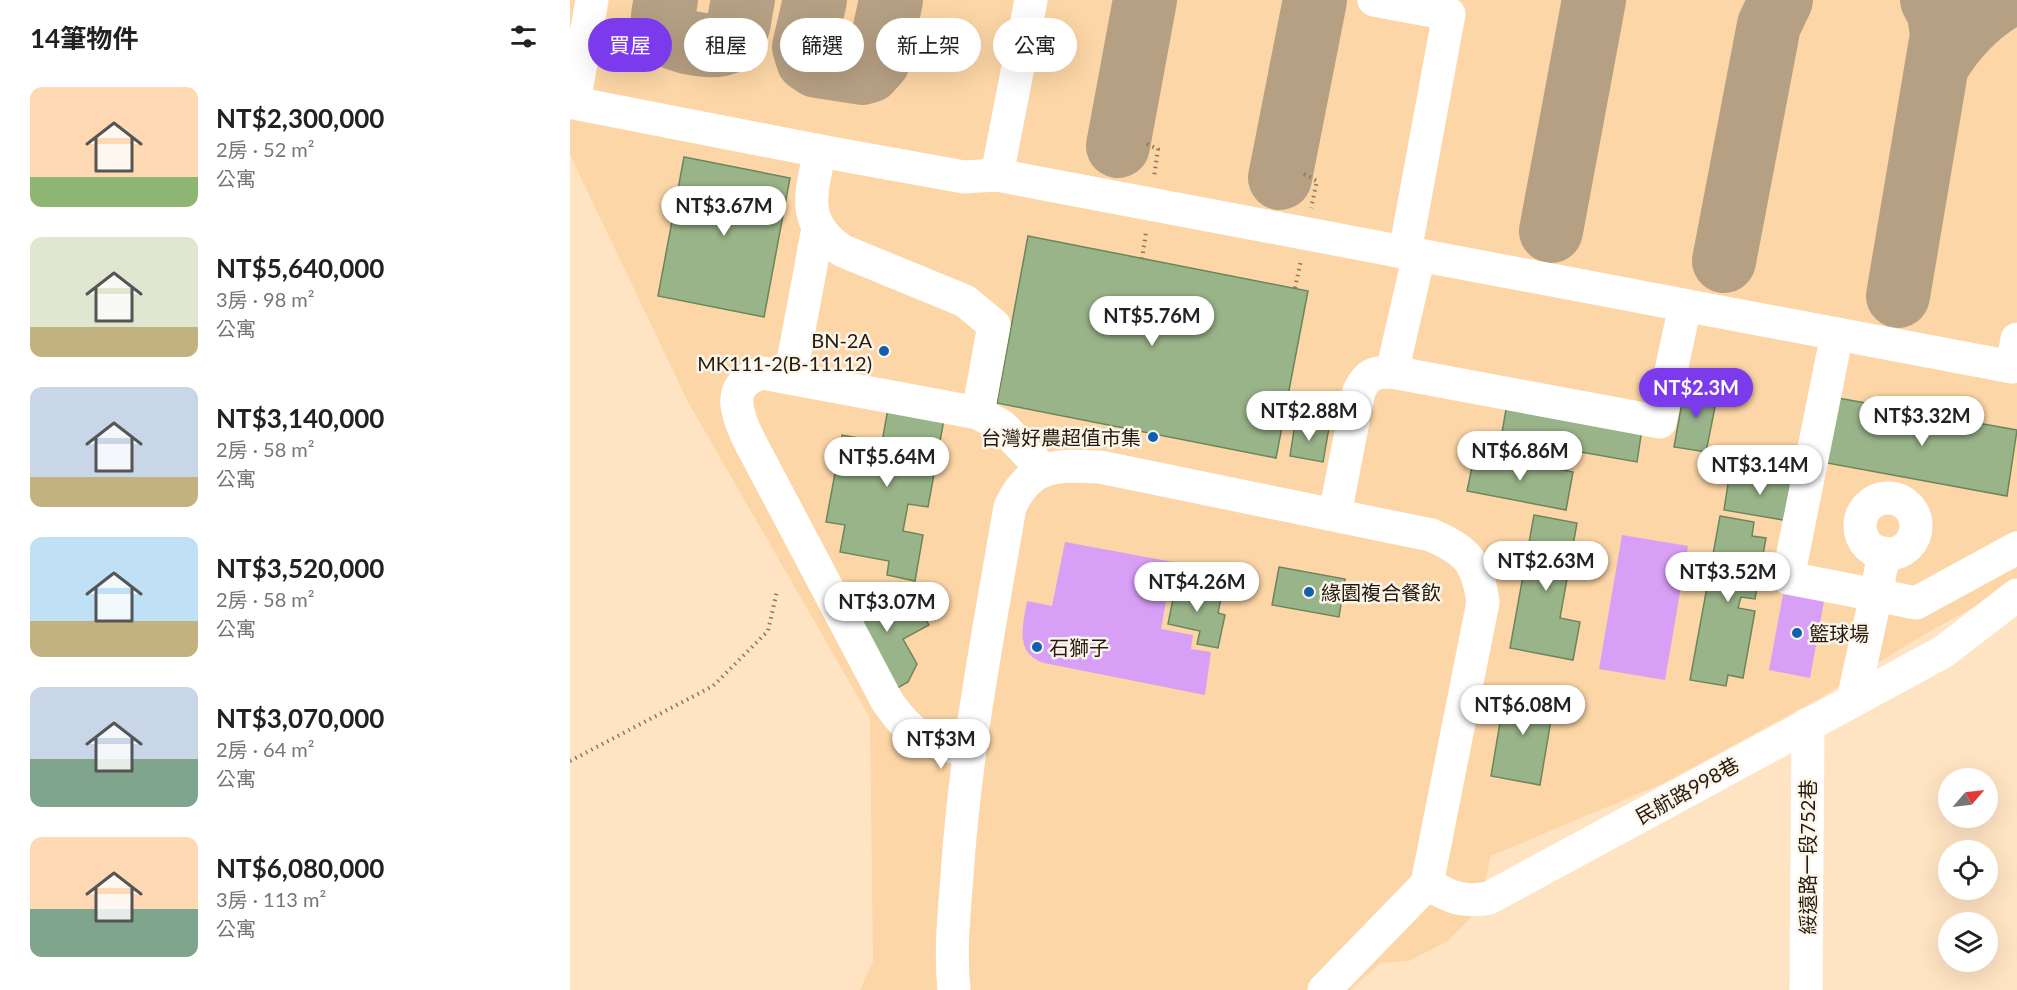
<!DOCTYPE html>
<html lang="zh-TW">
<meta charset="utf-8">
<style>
:root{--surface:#fff;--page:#f2f2f2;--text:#222;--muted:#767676;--accent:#7c3aed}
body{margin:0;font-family:Lato,"Noto Sans TC",sans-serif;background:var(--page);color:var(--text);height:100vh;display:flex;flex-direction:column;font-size:22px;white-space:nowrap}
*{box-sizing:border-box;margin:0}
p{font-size:20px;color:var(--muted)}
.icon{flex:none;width:33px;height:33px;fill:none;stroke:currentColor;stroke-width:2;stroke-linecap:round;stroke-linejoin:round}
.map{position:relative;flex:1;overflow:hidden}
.sheet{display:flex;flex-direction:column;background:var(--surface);width:570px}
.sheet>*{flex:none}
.banner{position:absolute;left:18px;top:18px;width:570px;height:54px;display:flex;gap:12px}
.needle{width:39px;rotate:62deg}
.buttons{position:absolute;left:1368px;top:768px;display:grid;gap:12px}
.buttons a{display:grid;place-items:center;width:60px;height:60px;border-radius:50%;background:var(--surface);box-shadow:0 6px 24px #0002;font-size:30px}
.price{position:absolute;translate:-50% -51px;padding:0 14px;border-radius:21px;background:#fff;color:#222;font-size:20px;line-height:39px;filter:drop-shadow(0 2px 3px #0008)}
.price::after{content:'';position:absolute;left:50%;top:36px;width:18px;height:14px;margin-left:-9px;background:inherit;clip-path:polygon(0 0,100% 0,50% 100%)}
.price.on{background:var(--accent);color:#fff}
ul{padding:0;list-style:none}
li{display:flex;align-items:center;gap:18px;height:150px;padding:0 30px}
li span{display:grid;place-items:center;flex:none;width:168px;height:120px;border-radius:12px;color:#555}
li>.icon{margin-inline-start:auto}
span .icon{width:72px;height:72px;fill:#fffc;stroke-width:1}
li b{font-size:26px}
h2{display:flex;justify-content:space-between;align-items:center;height:72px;padding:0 30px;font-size:26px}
.tag{padding:0 21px;border-radius:27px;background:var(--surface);box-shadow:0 6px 24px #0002;font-size:21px;line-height:54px}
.tag.on{background:var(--accent);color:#fff}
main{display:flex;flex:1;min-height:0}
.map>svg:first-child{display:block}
.built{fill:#fcd6a6}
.green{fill:#d89ff7}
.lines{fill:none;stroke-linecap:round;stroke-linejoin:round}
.taxiway{stroke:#b6a084;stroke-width:64}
.building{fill:#9ab489;stroke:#6c855c;stroke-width:1.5}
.path{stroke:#8a775f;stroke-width:4;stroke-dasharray:1.5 4.5;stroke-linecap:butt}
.minor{stroke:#fff;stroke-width:33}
.poi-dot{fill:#1160af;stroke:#fbf5ec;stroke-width:2}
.labels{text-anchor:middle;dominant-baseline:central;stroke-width:5;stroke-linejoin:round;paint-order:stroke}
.poi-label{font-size:20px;fill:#271b0b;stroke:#fbf5ec;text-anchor:start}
.street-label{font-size:20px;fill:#271b0b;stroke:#fbf5ec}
</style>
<main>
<section class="sheet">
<h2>14筆物件<svg class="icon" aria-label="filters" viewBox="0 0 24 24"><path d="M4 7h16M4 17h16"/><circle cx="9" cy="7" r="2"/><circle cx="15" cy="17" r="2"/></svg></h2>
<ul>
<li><span style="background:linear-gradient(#ffd9b3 75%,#8fb573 0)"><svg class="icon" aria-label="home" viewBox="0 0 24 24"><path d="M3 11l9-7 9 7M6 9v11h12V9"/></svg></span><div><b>NT$2,300,000</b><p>2房 · 52 m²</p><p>公寓</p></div></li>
<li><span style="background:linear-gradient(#dfe7d0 75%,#c2b280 0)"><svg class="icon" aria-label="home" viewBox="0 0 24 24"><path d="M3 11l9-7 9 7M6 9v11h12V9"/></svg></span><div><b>NT$5,640,000</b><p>3房 · 98 m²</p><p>公寓</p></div></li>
<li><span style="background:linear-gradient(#c9d6e8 75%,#c2b280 0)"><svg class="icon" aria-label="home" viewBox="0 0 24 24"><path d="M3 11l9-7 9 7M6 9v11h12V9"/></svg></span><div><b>NT$3,140,000</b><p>2房 · 58 m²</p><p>公寓</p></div></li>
<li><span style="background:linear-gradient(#bfe0f5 70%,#c2b280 0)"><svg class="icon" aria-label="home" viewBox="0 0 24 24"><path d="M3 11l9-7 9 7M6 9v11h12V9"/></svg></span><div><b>NT$3,520,000</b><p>2房 · 58 m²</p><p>公寓</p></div></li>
<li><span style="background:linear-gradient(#c9d6e8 60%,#7fa58c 0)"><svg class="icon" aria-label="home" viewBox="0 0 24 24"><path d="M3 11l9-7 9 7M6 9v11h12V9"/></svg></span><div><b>NT$3,070,000</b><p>2房 · 64 m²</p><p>公寓</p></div></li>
<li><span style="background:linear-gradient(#ffd9b3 60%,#7fa58c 0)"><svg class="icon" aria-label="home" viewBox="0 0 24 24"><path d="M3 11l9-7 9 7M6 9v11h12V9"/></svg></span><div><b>NT$6,080,000</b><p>3房 · 113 m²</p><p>公寓</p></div></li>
</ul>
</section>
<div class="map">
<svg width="1447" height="990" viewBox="0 0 1447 990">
<rect width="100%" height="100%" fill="#ffe4c3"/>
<polygon class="built" points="0,0 1447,0 1447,583 1350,637 1250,698 1094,783 921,856 909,909 878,941 839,961 810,963 781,990 290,990 303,961 300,718 118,402 0,155"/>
<g class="green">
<polygon points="1052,535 1118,546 1095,680 1029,669"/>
<path d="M 495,542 L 603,562 L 591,629 L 623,635 L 621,649 L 641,652 L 635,695 L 474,663 C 444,653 453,626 457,601 L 482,606 Z"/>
<polygon points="1214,589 1255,596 1240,678 1199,670"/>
</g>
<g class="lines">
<g class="taxiway">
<path d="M 96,0 C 93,14 89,25 100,36 C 115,43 152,52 163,37 C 170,28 170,11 173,0"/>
<polyline points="245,0 234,47 238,60 247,66 292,73 299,71 308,61 321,0"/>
<path d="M 1368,64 C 1384,38 1404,16 1430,0"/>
<polyline points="548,146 575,0"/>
<polyline points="710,178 745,0"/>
<polyline points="981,231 1024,0"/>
<polyline points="1154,261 1199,25 1211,0"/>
<polyline points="1328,296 1372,35 1369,13 1362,0"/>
</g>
</g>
<g class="building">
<polygon points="114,157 220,178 194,317 88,296"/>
<polygon points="458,236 738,291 706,458 427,403"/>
<polygon points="1115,386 1148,392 1136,452 1104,447"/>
<polygon points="1268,398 1447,430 1437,496 1257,463"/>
<polygon points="319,403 375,414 358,507 338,504 333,531 353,535 345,581 317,575 319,561 270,552 275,525 256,522 272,435 312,442"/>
<polygon points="937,404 1072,429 1067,462 931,438"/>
<polygon points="725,423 759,428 753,462 720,456"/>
<polygon points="905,453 1003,472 996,510 897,491"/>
<polygon points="1160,471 1225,482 1219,521 1154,510"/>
<polygon points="964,515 1007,523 990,618 1010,622 1003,660 940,648"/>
<polygon points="1150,516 1184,522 1182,536 1196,538 1185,599 1171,597 1168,608 1185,611 1173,678 1158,675 1156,686 1120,680"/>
<polygon points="709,567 775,579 769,617 702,605"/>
<polygon points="607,579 628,583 626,593 651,598 648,613 655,615 648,648 627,644 630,631 598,624"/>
<polygon points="301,584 319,617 345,601 359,625 333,639 347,664 338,682 324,690 272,600"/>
<polygon points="936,687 985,696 970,785 921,776"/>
</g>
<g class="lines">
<g class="path">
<polyline points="577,144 588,149 584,177"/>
<polyline points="734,174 747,181 741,208"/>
<polyline points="572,259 576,232"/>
<polyline points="725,288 731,260"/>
<polyline points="0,761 143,686 198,631 207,591"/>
</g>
<g class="minor">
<path d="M 22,0 L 4,103 L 250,151 C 241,194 230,223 273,251 L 395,301 L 424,325 L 408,413"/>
<polyline points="804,0 879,14 835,252"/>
<polyline points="250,151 394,177 427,175 849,255"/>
<polyline points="427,175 461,0"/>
<polyline points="1267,334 1218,578 1306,595 1314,553"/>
<polyline points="822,372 849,255 1442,367 1447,339"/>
<polyline points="220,378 248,228"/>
<circle cx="1318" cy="526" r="28"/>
<path d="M 765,514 L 789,391 C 797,374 804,372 822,372 L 1090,422 L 1115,306"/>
<polyline points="1283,700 1306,595 1346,603 1447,548"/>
<path d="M 400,750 C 356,742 343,739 317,701 L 179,440 C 166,413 155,384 192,373 L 408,413 L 432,426 L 473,470"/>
<path d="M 857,884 C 880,897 892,903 919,898 L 1373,652 L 1447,595"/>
<path d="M 384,990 C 380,952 384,914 387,876 C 395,752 419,629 440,507 C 460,463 487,465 530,467 L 861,535 C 898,551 907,562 913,602 L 857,884 L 754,990"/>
<polyline points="1236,990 1238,724"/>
</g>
</g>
<g class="poi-dot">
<circle cx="314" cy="351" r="6"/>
<circle cx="583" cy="437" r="6"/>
<circle cx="739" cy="592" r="6"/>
<circle cx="1227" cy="633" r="6"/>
<circle cx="467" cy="647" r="6"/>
</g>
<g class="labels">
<g class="poi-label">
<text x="302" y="340" text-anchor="end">BN-2A<tspan x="302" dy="23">MK111-2(B-11112)</tspan></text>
<text x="571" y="437" text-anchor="end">台灣好農超值市集</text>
<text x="751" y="592">緣園複合餐飲</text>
<text x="1239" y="633">籃球場</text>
<text x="479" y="647">石獅子</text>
</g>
<g class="street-label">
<text transform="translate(1117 790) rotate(-29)">民航路998巷</text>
<text transform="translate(1237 857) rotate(-90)">綏遠路一段752巷</text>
</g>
</g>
</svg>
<div class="buttons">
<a><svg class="needle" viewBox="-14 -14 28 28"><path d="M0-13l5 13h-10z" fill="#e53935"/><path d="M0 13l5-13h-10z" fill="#767676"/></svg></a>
<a><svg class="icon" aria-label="locate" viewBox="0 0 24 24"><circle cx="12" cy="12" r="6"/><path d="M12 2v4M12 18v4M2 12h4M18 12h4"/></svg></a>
<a><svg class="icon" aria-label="layers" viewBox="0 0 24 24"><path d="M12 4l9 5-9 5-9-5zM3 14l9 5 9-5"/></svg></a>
</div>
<b class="price" style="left:154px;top:237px">NT$3.67M</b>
<b class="price" style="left:582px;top:347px">NT$5.76M</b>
<b class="price on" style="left:1126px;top:419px">NT$2.3M</b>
<b class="price" style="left:739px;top:442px">NT$2.88M</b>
<b class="price" style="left:1352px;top:447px">NT$3.32M</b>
<b class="price" style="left:950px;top:482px">NT$6.86M</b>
<b class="price" style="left:317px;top:488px">NT$5.64M</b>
<b class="price" style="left:1190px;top:496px">NT$3.14M</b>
<b class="price" style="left:976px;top:592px">NT$2.63M</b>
<b class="price" style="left:1158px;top:603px">NT$3.52M</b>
<b class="price" style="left:627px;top:613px">NT$4.26M</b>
<b class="price" style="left:317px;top:633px">NT$3.07M</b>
<b class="price" style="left:953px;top:736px">NT$6.08M</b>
<b class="price" style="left:371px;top:770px">NT$3M</b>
<div class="banner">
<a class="tag on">買屋</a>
<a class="tag">租屋</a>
<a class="tag">篩選</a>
<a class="tag">新上架</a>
<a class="tag">公寓</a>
</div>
</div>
</main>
